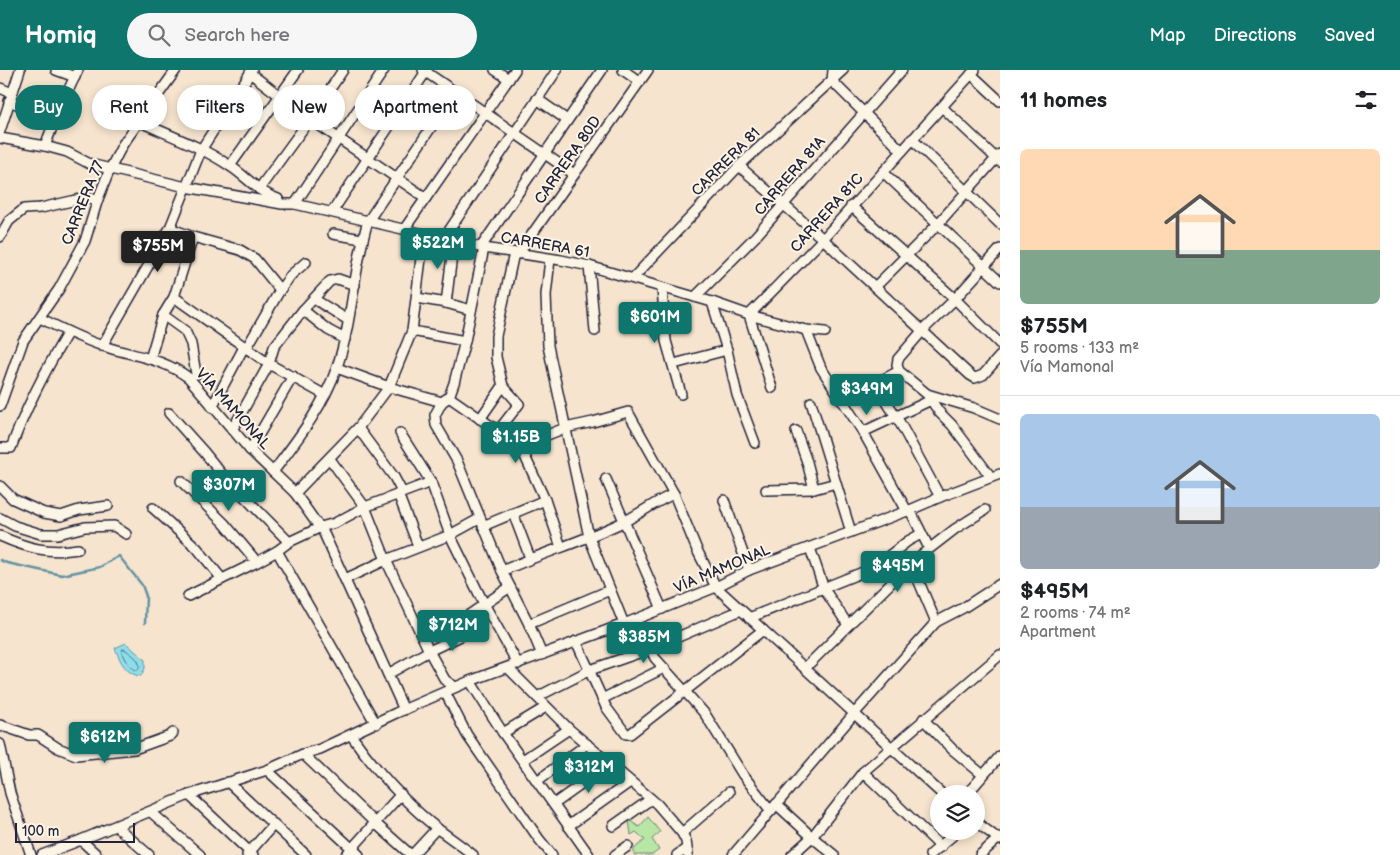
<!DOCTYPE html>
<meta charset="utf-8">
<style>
:root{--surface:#fff;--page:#f6f6f6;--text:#202124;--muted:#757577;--line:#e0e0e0;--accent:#0f766e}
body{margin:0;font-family:"Balsamiq Sans",sans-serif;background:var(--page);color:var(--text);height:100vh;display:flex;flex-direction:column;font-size:19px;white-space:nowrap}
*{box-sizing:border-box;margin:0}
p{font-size:16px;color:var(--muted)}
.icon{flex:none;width:28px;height:28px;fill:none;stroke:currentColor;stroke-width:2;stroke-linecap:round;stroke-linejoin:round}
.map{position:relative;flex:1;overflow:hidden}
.details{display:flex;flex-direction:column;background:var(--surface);width:400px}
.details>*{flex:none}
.banner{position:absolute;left:15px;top:15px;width:475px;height:45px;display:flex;gap:10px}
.controls{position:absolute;left:930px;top:715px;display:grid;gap:10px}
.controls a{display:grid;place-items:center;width:55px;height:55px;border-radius:50%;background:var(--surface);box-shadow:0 2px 8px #0003;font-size:25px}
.scale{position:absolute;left:15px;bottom:12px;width:120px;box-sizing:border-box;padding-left:5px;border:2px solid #22223b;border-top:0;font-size:14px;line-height:18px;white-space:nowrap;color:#22223b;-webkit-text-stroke:4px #fcf5e5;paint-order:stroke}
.price{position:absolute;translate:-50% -42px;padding:0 11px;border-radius:5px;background:var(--accent);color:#fff;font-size:16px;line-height:32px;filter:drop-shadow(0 1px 2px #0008)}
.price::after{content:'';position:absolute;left:50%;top:30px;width:15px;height:11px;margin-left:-8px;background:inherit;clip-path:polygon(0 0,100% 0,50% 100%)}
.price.current{background:#222;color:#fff}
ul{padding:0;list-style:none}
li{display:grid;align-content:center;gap:10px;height:265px;padding:0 20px}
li+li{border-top:1px solid var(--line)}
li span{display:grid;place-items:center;height:155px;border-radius:8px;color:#555}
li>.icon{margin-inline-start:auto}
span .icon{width:90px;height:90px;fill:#fffc;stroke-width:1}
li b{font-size:21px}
h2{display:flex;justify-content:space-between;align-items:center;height:60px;padding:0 20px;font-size:21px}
.pill{padding:0 18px;border-radius:22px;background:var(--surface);box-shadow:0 2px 8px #0003;font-size:18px;line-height:45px}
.pill.current{background:var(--accent);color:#fff}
header{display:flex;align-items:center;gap:30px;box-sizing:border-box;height:70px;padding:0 25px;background:var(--accent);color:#fff}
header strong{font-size:24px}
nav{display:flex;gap:28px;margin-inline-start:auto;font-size:18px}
.search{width:350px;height:45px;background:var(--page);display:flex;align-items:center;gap:12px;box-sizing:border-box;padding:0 18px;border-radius:28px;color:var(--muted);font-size:19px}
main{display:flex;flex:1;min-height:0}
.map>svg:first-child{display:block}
.green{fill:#b7e6a5;stroke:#6c8470}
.water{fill:#8edeea;stroke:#6393a4}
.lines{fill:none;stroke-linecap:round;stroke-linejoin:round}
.shore{stroke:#4d6d81;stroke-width:1}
.stream{stroke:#6393a4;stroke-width:2.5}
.minor-casing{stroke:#22223b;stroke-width:12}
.minor{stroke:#fcf5e5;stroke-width:9}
.labels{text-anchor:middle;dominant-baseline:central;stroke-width:4;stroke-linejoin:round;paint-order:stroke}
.street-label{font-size:15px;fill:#22223b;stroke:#fcf5e5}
</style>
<header>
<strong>Homiq</strong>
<div class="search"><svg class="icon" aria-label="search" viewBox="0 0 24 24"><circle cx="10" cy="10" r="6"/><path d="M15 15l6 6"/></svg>Search here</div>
<nav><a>Map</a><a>Directions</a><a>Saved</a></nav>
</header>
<main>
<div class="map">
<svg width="1000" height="785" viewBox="0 0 1000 785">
<rect width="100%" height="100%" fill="#f6e4ce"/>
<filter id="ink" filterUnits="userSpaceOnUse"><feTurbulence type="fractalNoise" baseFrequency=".02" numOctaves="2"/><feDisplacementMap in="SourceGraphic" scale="10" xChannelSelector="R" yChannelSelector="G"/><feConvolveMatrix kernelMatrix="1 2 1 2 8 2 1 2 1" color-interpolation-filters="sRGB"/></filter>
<g filter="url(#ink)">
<polygon class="green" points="648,747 660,762 652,769 659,780 652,785 634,785 634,779 645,770 636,762 631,765 629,750 639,757"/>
<path class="water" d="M 126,573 L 145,590 L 145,598 L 141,606 C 126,605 120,591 115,578 Z"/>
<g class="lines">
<path class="shore" d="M 123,579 L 126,580 C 132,585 143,591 138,600 L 135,600 L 129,595 L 122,582 Z"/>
<polyline class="stream" points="0,490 7,493 62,505 100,497 119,486 142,515 146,526 145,553"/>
<defs>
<g id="minor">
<polyline points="56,0 75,7"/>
<polyline points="423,0 574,104"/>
<polyline points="495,0 509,9"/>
<polyline points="623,0 640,12"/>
<polyline points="833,0 832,11 902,81"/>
<polyline points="250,3 310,49 426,128"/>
<polyline points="971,4 1000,31"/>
<polyline points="0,18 12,23"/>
<polyline points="537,29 567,50"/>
<polyline points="9,31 55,49"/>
<polyline points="942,37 1000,92"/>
<path d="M 138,51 C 169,65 202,77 230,96 C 247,107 259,123 278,129"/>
<polyline points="0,61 20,0"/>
<polyline points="0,68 45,76 67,82 90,94 186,117 282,134 295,134 484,178 561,190 589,196 712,232 749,245 806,260 825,262"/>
<polyline points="912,69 1000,154"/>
<polyline points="45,76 58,42 78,0"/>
<polyline points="230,96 298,0"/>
<polyline points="739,96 823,169 970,305 975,308 983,305 1000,286"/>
<polyline points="883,102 1000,212"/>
<polyline points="259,119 310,49 343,0"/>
<polyline points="295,134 384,0"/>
<polyline points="851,136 955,229 1000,274"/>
<polyline points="332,142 427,0"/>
<polyline points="170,158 193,167 240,180 255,189 280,220"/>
<polyline points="405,158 515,0"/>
<polyline points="333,164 362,169"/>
<polyline points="0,167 9,151 24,139 41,138 85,128 98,129"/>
<polyline points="444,168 557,0"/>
<polyline points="481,177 602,0"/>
<polyline points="484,178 465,271 454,313 449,327 442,332 435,345 436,355 457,391 502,501 529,554 542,585"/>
<polyline points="518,184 648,0"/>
<polyline points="550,189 546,225 548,276 589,467 624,554"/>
<polyline points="589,196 595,261"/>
<polyline points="633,208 739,96 843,0"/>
<polyline points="875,217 937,155 1000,84"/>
<polyline points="662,218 666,271 681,324"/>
<polyline points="174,227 269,294 325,325"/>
<polyline points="695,227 755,167 902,0"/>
<polyline points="417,228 446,233 471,240"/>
<polyline points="314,229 348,250"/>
<polyline points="712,232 727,280 737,325 755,373"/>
<polyline points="446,233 454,170"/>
<polyline points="303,240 328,260 345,269"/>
<polyline points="163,245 185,261 191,274 196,304"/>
<path d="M 40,248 C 60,258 81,269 103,276 C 133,286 163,288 189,308 L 250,380 L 295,423 L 317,454 L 321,457 L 404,640"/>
<polyline points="806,260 821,298 863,362 907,441"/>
<polyline points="412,261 465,271"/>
<polyline points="102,276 170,158 201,80 252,0"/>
<polyline points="246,279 280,220 291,205 306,192"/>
<polyline points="150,289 163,245 174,227 193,167"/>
<polyline points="674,294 727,280"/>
<polyline points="337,298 389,317 442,332"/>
<polyline points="875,313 900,353 940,427"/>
<polyline points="772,318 749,245 823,169 975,0"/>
<polyline points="927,324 974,338 1000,349"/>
<polyline points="449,327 498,361 523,382 545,430 561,477"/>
<polyline points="842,331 899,301"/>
<polyline points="811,332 851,462"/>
<polyline points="0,336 23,271 59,219 85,171 98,129 110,99 123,74 176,0"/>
<polyline points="212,337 244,277"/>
<polyline points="169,343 204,382 221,403 289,472"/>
<polyline points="480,349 503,316"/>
<polyline points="358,358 394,407 402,422"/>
<polyline points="232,360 269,294 274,277 303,240 330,211 338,209 355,215"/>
<polyline points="498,361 519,334 503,316 496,287 496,266 514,183"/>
<polyline points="796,361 807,392 814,419"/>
<polyline points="863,362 931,330"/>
<polyline points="400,363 431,412 450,465 484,534 518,594"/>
<polyline points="517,377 565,358 593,352 628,342 674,424 697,480 716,517 942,724"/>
<path d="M 0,378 L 11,378 C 26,337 46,299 68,262"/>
<polyline points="250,380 293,306"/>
<polyline points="330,389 365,437 386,490 429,581 445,610 455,617"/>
<path d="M 273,402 C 297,370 324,336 337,297 C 353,250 353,199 368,151 L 455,22"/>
<polyline points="991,407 952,355 939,342 927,324 899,301 897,295 898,289 923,260 955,229 1000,179"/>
<polyline points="606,409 662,539"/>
<polyline points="181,411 224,453 257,492"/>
<polyline points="0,416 13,429 44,443 61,446 79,440 108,436"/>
<polyline points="766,420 814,419 836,413"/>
<polyline points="295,423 358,358 389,317 412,261 424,164"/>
<polyline points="398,424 418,476"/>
<polyline points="724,430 749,500"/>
<polyline points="153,438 197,478 222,509"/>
<polyline points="910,440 929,478"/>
<polyline points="513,443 530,488"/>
<polyline points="0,448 15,456 41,464 58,464 85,457 114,456 126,464"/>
<polyline points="483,456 545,430"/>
<path d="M 0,466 C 27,478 48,484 78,479"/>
<polyline points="810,478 824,519 848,555"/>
<polyline points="277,481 376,654"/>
<polyline points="911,493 936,552"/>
<path d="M 502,501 C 542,483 584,471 623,452 C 640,444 656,431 674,424"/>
<polyline points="345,509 386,490 450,465 479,449"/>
<polyline points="188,526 257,492 277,481 289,472 321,457 335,453 365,437 431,412"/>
<polyline points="749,548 873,498 908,471 921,464"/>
<polyline points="635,550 655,588 705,644 743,705 771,741"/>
<polyline points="529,554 610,520"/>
<polyline points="576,571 606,637 626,664 630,664 763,560"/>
<polyline points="508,598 569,659 657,734 682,763 686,771 688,785"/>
<polyline points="805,598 911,493 955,459 985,440"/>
<polyline points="388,604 429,581 467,563 460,551 510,517"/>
<polyline points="470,611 503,663 589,785"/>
<polyline points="445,622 467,665 539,769 552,785"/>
<polyline points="537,627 590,600 650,579 741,540"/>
<polyline points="602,629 664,598"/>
<polyline points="923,649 953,680 983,705"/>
<polyline points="0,657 0,655 29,665 38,665 58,678 76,685 134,679 170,666 173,663"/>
<polyline points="503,663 546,637"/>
<path d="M 351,665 C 374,698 406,734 438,759 C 450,768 462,776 473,785"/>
<polyline points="0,674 10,723 31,785"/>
<polyline points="303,684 375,753 411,785"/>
<polyline points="523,690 569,659"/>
<polyline points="267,700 359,785"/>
<polyline points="863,702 941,777"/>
<polyline points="537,711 587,674"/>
<polyline points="228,712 306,785"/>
<polyline points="967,724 1000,686"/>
<polyline points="189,725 253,785"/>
<polyline points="554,734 610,694"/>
<polyline points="776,734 812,767 834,785"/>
<polyline points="151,742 200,785"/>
<polyline points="976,752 1000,770"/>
<polyline points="116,756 149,785"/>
<polyline points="568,756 630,712"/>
<polyline points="613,756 651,729"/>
<polyline points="682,763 729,722"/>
<polyline points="81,770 97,785"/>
<polyline points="42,785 81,770 189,725 267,700 303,684 320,679 396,643 470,611 624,554 716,517 749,500 910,440 940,427 1000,404"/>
<polyline points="247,785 274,754"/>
<polyline points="346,785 401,724"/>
<polyline points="412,785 437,758"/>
<polyline points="615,785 628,776"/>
<polyline points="677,785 686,779"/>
<polyline points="733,785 854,644 936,552 963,538 1000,514"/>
<polyline points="792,785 812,767 863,702 1000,585"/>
<polyline points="930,785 958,761"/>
<polyline points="980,785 1000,767"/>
</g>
</defs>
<use href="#minor" class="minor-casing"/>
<use href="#minor" class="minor"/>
</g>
</g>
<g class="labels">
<g class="street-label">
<text transform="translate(568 90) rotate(-55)">CARRERA 80D</text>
<text transform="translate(726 92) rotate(-45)">CARRERA 81</text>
<text transform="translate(790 106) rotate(-49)">CARRERA 81A</text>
<text transform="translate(83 133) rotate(-68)">CARRERA 77</text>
<text transform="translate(827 143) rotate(-48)">CARRERA 81C</text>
<text transform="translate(545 175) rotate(10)">CARRERA 61</text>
<text transform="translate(233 339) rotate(48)">VÍA MAMONAL</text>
<text transform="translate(722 499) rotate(-23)">VÍA MAMONAL</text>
</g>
</g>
</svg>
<div class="controls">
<a><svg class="icon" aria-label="layers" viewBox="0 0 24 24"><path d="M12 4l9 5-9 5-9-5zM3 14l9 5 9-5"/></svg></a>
</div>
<div class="scale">100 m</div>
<b class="price" style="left:438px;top:200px">$522M</b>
<b class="price current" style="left:158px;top:203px">$755M</b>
<b class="price" style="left:655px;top:274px">$601M</b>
<b class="price" style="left:867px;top:346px">$349M</b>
<b class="price" style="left:516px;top:394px">$1.15B</b>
<b class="price" style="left:229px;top:442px">$307M</b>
<b class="price" style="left:898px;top:523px">$495M</b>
<b class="price" style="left:453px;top:582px">$712M</b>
<b class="price" style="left:644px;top:594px">$385M</b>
<b class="price" style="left:105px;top:694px">$612M</b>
<b class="price" style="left:589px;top:724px">$312M</b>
<div class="banner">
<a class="pill current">Buy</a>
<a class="pill">Rent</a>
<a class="pill">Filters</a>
<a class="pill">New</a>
<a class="pill">Apartment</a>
</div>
</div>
<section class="details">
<h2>11 homes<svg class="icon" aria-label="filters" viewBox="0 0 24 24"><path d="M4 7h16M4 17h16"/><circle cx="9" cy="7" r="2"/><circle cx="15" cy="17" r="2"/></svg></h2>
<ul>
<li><span style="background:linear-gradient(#ffd9b3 65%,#7fa58c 0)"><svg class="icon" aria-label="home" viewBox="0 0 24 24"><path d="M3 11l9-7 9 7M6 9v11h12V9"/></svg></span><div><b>$755M</b><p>5 rooms · 133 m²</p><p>Vía Mamonal</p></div></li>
<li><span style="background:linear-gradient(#a9c7e8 60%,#9aa5b1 0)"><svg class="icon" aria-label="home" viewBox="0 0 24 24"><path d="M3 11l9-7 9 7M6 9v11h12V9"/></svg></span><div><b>$495M</b><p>2 rooms · 74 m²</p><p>Apartment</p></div></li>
</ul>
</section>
</main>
